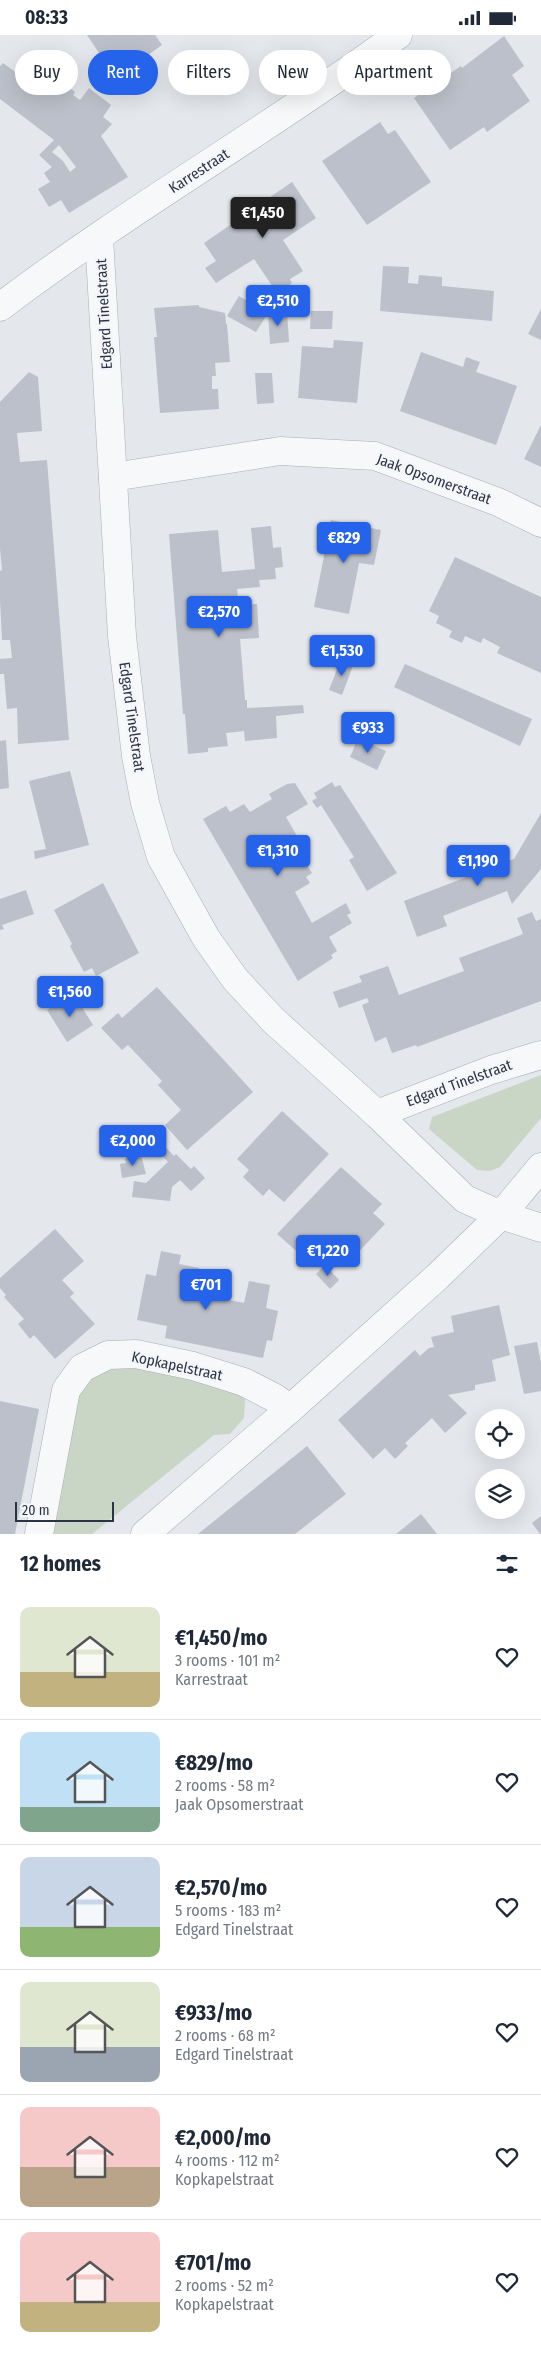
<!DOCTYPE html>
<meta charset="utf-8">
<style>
:root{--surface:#fff;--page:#f6f6f7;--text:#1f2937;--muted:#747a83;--line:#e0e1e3;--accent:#2563eb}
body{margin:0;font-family:"Fira Sans Condensed",sans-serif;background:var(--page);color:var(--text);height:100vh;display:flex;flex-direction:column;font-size:19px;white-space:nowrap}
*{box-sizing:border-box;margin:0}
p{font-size:16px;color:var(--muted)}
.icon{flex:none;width:28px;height:28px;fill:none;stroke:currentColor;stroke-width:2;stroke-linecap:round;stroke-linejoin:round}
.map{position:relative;height:1499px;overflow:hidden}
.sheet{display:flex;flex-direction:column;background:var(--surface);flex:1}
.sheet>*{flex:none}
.guide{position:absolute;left:15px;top:15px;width:511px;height:45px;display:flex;gap:10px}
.controls{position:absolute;left:475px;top:1374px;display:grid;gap:10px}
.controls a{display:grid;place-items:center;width:50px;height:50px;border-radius:50%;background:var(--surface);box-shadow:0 5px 20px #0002;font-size:25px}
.scale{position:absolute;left:15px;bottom:12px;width:99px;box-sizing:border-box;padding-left:5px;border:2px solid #2b3445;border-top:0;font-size:14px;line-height:18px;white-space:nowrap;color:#2b3445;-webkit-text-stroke:4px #f4f6f9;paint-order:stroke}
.price{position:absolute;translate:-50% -42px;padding:0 11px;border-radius:5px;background:var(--accent);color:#fff;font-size:16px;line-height:32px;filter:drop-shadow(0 1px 2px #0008)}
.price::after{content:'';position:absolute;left:50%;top:30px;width:15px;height:11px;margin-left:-8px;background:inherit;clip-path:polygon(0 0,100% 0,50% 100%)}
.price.active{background:#222;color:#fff}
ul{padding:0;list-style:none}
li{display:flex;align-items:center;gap:15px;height:125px;padding:0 20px}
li+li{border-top:1px solid var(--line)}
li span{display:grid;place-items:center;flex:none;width:140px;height:100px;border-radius:10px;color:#555}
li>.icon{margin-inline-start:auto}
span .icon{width:60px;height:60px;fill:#fffc;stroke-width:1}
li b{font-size:21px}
h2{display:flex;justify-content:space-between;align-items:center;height:60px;padding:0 20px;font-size:21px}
.chip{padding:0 18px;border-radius:22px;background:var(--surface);box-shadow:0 5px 20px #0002;font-size:18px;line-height:45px}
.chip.active{background:var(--accent);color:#fff}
.status{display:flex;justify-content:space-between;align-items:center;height:35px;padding:0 25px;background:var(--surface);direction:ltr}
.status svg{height:14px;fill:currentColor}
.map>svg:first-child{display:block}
.green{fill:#c9d6c5}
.building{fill:#bbc0ca;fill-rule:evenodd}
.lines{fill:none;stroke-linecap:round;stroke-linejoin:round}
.minor-casing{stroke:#a9aeb7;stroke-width:29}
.minor{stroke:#f7f8fa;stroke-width:28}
.labels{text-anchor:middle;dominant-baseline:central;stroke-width:5;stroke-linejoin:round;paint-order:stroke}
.street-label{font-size:15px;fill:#2b3445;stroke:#f4f6f9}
</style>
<div class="status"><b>08:33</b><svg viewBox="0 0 49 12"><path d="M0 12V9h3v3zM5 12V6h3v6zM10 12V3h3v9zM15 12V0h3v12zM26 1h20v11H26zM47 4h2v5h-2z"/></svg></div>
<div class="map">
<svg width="541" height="1499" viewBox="0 0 541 1499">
<rect width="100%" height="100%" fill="#e4e7ec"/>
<g class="green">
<polygon points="541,1040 541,1083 500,1132 490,1136 477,1135 429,1094 432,1082"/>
<polygon points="122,1329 237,1355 245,1364 244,1383 230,1399 214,1400 92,1499 51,1499 69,1393 85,1337"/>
</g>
<g class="building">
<polygon points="87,0 155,0 162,10 116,43"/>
<polygon points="504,1 524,31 512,40 530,66 487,97 484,92 450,115 414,63 461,31 462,33"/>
<path d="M 3,28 L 37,53 L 49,37 L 75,57 L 73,60 L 80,65 L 89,53 L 111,70 L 103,82 L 112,89 L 101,101 L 128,142 L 69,178 L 61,165 L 49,172 L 38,154 L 50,147 L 44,138 L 52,132 L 39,120 L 54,105 L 0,64 L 0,31 ZM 59,110 L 76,132 L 70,137 L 63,126 L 52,117 Z"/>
<polygon points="380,87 388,99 395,95 431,147 367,190 322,126"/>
<polygon points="292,147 316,183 283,205 303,236 290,244 292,248 277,258 254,224 216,248 205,233 216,226 204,208"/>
<polygon points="383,231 409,232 408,248 418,249 419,240 442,242 442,251 494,256 492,286 380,276"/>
<polygon points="239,261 268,278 256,297 227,281"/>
<polygon points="199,270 199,272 225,278 226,289 227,289 230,327 215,328 216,341 212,341 212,354 218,354 219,374 160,378 154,302 157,302 154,273"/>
<polygon points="541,274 541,305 528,299"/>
<polygon points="287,276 289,307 270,309 268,278"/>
<polygon points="311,276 333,276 332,294 310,294"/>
<polygon points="334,305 363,307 357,368 298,363 302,311 333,313"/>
<polygon points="421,317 463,332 466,322 480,327 476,337 517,351 496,410 400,376"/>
<polygon points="29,337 38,342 42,396 17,398 20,427 47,425 69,705 18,709 17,673 7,674 4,639 0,639 0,624 12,623 10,605 2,605 0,565 0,536 2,535 0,514 0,367"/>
<polygon points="255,338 272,338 274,368 257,369"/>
<polygon points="541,390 541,432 524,424"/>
<polygon points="331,485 381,495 374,530 359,528 349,579 314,572"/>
<polygon points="271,491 273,513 281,512 283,532 275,533 276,544 259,545 260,552 237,554 239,571 257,569 259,603 240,604 245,665 247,665 247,673 303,670 304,678 276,681 277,703 245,706 244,696 226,698 228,711 208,713 208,717 188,719 185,679 183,679 169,499 218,495 222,537 255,534 251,493"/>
<polygon points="455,522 541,562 541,638 497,618 500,612 483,603 481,608 465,601 462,608 449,602 452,596 436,588 439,581 429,576"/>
<polygon points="341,624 354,628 342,660 329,655"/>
<polygon points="405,629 532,684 520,711 394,652"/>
<polygon points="358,704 386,716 377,735 350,722"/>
<polygon points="6,705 9,753 0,754 0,706"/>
<polygon points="70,736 89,810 35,824 34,816 46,814 29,746"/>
<polygon points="332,747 335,752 340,750 397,838 367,856 349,825 354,822 321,770 317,773 312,766 317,763 314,758"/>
<polygon points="295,748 308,769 286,782 301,808 307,822 304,825 312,838 306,842 310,848 295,857 312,888 346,868 351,878 347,880 352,888 329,902 337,916 331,920 333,923 298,946 203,784 226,771 230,777 244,769 250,777 272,764 269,759 287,749"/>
<polygon points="541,778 541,834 512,869 507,856 443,881 447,891 417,902 404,866 514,824"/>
<polygon points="103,848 139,918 96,941 92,933 84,937 70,911 72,909 54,875"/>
<polygon points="26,855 34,879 2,890 4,894 0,895 0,864"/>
<polygon points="532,877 536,886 541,884 541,966 417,1012 416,1010 392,1018 386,1002 375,1007 362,970 369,967 367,963 339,973 333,957 362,947 359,941 388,931 399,960 464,936 459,923 523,899 517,883"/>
<polygon points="157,952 253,1057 187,1115 165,1090 181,1075 158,1050 162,1046 128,1010 122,1015 101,993 118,978 122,983"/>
<polygon points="70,960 71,963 75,961 93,990 67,1007 47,975"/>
<polygon points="282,1076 329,1119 284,1167 269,1154 263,1161 243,1142 249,1135 237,1124"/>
<polygon points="154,1100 174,1121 176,1119 191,1134 194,1131 205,1143 191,1156 180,1145 172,1152 170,1166 132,1162 134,1146 146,1148 168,1127 148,1106"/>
<polygon points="141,1120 146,1139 122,1143 120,1129 126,1128 125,1124"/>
<polygon points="341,1132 382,1169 373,1178 385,1189 346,1230 317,1203 301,1220 277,1199"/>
<polygon points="55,1194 84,1226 62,1245 74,1258 70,1262 95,1289 55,1324 34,1300 30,1304 18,1289 24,1284 4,1262 6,1260 0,1253 0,1243"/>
<polygon points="161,1216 181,1220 179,1229 199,1233 195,1249 212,1252 210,1261 244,1268 249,1246 270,1250 266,1273 278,1276 272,1306 267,1305 263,1323 165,1303 167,1291 137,1285 146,1239 156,1241"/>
<polygon points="325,1230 339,1245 330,1254 316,1239"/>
<polygon points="499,1270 510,1320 492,1325 496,1346 475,1350 475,1355 448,1360 467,1378 445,1398 432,1383 405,1408 408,1411 395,1424 385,1413 373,1424 338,1385 415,1315 420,1321 429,1313 434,1312 431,1302 454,1297 451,1281"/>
<polygon points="537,1307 541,1328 541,1356 524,1359 514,1311"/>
<polygon points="0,1366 39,1374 15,1499 0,1499"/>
<polygon points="307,1411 346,1459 295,1499 198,1499"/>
<polygon points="421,1479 437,1499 396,1499"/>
<polygon points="541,1481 541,1499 540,1499 532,1488"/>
</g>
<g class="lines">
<defs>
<g id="minor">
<polyline points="99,202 122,601 136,721 145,768 161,822 206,903 235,944 273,985 377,1079 465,1164 501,1180 541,1193"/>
<path d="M 0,272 C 128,175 268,95 398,0"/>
<polyline points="113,442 280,416 375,421 498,467 541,488"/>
<polyline points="377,1079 491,1035 541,1020"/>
<polyline points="39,1499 66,1355 82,1333 108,1320 136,1319 193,1331 244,1347 275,1363 290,1374"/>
<polyline points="145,1499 290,1374 437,1242 501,1180 541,1132"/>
</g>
</defs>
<use href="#minor" class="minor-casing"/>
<use href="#minor" class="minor"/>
</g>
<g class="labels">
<g class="street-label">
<text transform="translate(199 136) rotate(-33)">Karrestraat</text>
<text transform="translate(104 279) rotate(-93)">Edgard Tinelstraat</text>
<text transform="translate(434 444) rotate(20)">Jaak Opsomerstraat</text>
<text transform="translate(132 682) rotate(82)">Edgard Tinelstraat</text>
<text transform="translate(459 1048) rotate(-20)">Edgard Tinelstraat</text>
<text transform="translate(177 1331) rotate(12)">Kopkapelstraat</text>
</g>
</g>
</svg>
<div class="controls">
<a><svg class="icon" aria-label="locate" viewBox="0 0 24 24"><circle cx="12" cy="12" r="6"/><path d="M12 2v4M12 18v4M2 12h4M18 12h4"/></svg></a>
<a><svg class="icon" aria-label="layers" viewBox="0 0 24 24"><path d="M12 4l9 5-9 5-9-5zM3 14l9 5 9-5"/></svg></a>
</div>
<div class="scale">20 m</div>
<b class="price active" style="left:263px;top:204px">€1,450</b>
<b class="price" style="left:278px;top:292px">€2,510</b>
<b class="price" style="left:344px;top:529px">€829</b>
<b class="price" style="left:219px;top:603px">€2,570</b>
<b class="price" style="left:342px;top:642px">€1,530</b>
<b class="price" style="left:368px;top:719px">€933</b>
<b class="price" style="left:278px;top:842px">€1,310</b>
<b class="price" style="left:478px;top:852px">€1,190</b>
<b class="price" style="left:70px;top:983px">€1,560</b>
<b class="price" style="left:133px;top:1132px">€2,000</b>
<b class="price" style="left:328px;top:1242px">€1,220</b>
<b class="price" style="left:206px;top:1276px">€701</b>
<div class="guide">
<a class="chip">Buy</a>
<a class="chip active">Rent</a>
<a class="chip">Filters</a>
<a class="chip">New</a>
<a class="chip">Apartment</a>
</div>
</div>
<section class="sheet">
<h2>12 homes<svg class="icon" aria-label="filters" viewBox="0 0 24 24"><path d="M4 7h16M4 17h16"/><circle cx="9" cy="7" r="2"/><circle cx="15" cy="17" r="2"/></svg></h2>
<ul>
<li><span style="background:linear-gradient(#dfe7d0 65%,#c2b280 0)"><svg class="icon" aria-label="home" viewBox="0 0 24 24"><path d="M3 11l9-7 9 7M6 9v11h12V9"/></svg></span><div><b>€1,450/mo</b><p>3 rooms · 101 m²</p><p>Karrestraat</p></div><svg class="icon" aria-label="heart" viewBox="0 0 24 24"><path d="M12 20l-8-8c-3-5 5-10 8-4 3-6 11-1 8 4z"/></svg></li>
<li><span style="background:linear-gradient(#bfe0f5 75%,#7fa58c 0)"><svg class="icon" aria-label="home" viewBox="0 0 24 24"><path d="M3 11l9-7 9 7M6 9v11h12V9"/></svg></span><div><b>€829/mo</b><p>2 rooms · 58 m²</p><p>Jaak Opsomerstraat</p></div><svg class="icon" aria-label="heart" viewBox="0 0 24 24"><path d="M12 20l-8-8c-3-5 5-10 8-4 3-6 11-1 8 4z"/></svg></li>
<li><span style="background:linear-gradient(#c9d6e8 70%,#8fb573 0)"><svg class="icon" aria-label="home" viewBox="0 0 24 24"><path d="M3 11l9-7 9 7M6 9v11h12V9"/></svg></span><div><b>€2,570/mo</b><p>5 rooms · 183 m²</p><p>Edgard Tinelstraat</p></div><svg class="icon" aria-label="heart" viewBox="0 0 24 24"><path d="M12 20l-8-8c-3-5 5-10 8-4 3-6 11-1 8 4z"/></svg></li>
<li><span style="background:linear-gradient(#dfe7d0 65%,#9aa5b1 0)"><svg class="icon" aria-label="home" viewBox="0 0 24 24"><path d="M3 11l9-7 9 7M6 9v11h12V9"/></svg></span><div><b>€933/mo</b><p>2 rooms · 68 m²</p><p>Edgard Tinelstraat</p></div><svg class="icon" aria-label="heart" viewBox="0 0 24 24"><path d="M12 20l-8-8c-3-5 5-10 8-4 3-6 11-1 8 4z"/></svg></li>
<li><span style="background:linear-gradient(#f6c9c9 60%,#b9a48a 0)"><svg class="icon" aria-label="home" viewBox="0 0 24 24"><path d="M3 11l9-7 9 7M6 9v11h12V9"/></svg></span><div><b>€2,000/mo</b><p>4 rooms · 112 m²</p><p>Kopkapelstraat</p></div><svg class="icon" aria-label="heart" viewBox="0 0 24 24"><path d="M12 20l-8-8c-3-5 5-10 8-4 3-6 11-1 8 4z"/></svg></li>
<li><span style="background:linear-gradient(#f6c9c9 70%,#c2b280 0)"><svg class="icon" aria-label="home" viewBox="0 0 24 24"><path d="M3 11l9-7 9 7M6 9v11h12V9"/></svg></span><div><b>€701/mo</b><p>2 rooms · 52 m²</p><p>Kopkapelstraat</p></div><svg class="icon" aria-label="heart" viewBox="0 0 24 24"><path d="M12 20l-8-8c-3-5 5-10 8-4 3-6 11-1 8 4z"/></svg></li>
</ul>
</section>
